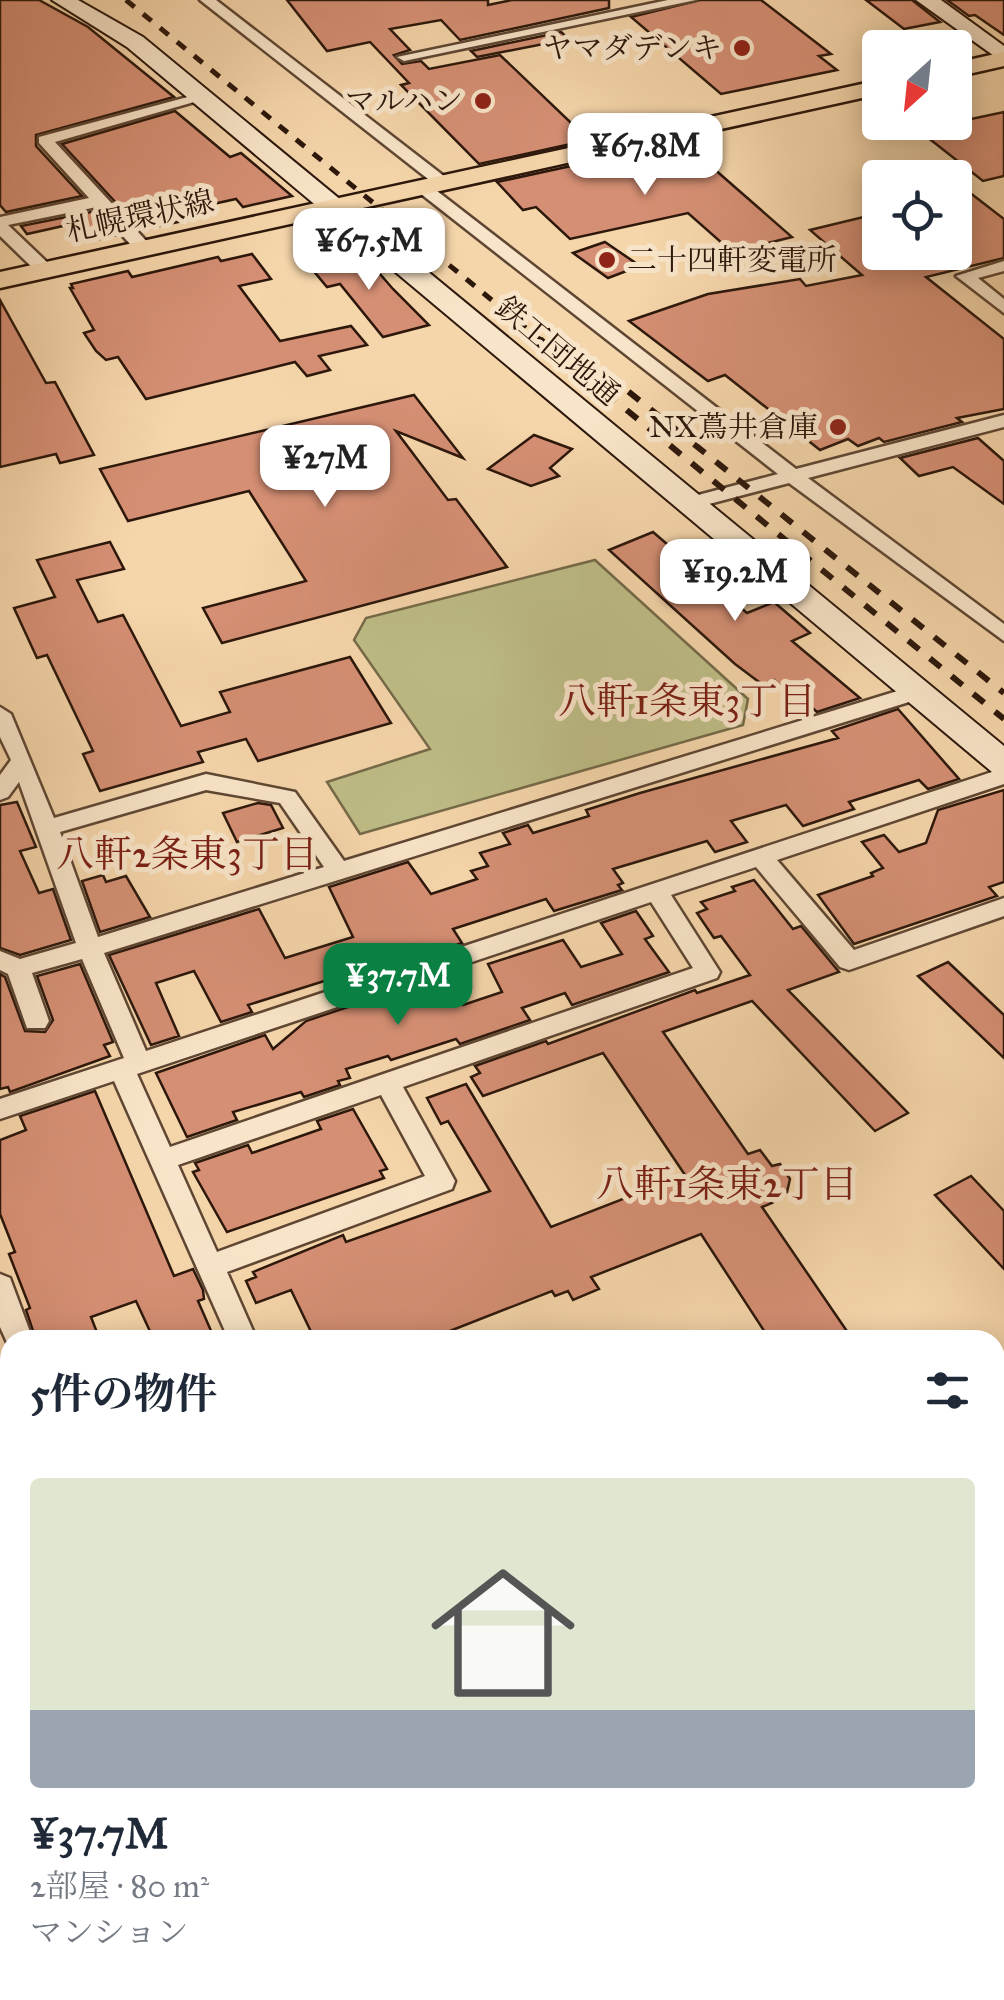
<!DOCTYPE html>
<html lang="ja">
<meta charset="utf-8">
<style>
:root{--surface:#fff;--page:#f2f2f3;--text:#1f2937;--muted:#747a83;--line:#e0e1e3;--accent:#0b8043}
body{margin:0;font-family:"IM FELL Great Primer","Noto Serif JP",serif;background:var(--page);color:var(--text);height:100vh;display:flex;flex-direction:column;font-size:38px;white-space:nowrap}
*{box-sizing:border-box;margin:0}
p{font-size:32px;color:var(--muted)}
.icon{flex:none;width:55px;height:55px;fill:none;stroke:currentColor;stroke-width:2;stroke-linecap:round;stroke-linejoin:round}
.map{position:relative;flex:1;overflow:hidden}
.side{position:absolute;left:0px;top:1330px;width:1005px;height:670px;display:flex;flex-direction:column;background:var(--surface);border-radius:30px 30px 0 0;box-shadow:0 5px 25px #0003}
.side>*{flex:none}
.needle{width:65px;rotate:207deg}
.fabs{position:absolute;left:862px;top:30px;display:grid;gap:20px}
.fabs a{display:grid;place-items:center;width:110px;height:110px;border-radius:10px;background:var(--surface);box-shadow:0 5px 25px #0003;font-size:50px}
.price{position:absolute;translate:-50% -85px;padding:0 22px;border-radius:20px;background:#fff;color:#222;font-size:32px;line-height:65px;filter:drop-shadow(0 2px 5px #0008)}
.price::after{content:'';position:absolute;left:50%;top:60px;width:30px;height:22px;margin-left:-15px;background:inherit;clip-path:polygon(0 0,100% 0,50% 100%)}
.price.active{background:var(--accent);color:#fff}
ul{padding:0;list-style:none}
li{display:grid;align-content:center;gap:20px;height:530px;padding:0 30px}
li+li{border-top:2px solid var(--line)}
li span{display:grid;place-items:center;height:310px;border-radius:10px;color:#555}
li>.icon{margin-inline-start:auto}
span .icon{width:180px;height:180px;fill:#fffc;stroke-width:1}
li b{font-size:42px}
h2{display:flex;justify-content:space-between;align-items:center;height:120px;padding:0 30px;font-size:42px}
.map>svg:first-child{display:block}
.green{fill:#bebd87;stroke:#756a49;stroke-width:2.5}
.building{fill:#d58f74;stroke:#2c170b;stroke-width:2.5}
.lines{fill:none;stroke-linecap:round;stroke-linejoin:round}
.street-casing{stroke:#5e4633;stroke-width:5}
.secondary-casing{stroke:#2c170b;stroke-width:4}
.primary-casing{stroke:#2c170b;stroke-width:5}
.street{fill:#f8e4c8;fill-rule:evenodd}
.secondary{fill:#f8e4c8;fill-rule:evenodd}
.primary{fill:#f5d5aa;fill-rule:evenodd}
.rail-far1{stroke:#2c170b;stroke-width:5;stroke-dasharray:11 11;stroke-linecap:butt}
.rail{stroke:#2c170b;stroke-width:6;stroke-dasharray:14 14;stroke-linecap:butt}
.poi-dot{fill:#8f2418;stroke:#f8e4c8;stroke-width:4}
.labels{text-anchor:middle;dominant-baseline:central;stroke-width:10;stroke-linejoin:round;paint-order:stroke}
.far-poi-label{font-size:30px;fill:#2c170b;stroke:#f8e4c8;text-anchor:end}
.far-street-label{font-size:30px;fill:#2c170b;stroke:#f8e4c8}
.neighbourhood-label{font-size:38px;fill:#7a1f14;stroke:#f8e4c8}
</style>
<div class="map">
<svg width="1004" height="2000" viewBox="0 0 1004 2000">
<rect width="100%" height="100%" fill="#f5d5aa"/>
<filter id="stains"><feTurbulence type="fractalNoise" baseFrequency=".002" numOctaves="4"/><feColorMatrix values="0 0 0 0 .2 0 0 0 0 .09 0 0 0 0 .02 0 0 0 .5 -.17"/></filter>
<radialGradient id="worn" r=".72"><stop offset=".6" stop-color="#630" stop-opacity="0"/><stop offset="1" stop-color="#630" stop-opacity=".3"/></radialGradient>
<polygon class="green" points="595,560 748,699 743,725 360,834 327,782 430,749 354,640 366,618"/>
<g class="building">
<polygon points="0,0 39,0 88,27 174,97 36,135 36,146 82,196 6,212 0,205"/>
<polygon points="287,0 488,0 488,5 512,0 609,0 609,8 460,40 441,20 390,29 410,50 394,55 402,64 421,61 429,69 500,55 589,140 479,164 401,85 409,83 370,42 327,51"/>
<polygon points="700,0 761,0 831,54 819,56 837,70 721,94 631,17"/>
<polygon points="866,0 912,0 940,22 904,29"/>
<polygon points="947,0 1004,0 1004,35 975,15 969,16"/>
<polygon points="561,32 569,39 477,57 471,51"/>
<polygon points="175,111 230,157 241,153 292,196 243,207 236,199 181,211 188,220 141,230 62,144"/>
<polygon points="1004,112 1004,176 983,181 908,122 957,122"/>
<polygon points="689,147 792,237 732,252 688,213 570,239 536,207 523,210 497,182 608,158 615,164"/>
<polygon points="969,192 1004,219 1004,258 926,277 1004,339 1004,409 957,418 962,422 884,442 879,438 858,446 848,439 820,450 725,375 708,381 629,321 708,294 800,279 806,286 862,275 810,230 880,213 880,252 955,252 955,195"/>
<polygon points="96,211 117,235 95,240 81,222 27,234 21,226"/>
<polygon points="605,242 640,266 608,278 573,253"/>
<polygon points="360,251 393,289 429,325 383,337 340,284 327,287 307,263"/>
<polygon points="252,254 271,279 239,286 280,341 351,326 367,345 319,356 330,370 307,376 295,362 146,399 118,357 106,360 96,351 84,333 94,330 70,288 73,288 71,284 128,271 132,277 218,257 221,261"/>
<polygon points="0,300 46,383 55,382 94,455 60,463 56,454 0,467"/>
<polygon points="414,395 463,458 396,431 448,500 456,499 507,567 222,643 203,608 306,581 249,491 128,521 100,469"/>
<polygon points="534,435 572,449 550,468 559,476 531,486 488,469"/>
<polygon points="978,438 1004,461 1004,504 953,467 919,476 900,458"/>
<polygon points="653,532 747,613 774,602 810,633 792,641 860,698 817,712 787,685 782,687 774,680 763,685 735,664 609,550"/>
<polygon points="110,542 124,569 77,580 98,622 123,615 181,726 230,712 220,692 350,657 391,723 258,761 246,739 198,752 203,762 100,791 83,754 93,751 47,655 37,658 14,608 55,597 37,560"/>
<polygon points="898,709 959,779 928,789 919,780 849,802 854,809 803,826 786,805 731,821 747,842 715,852 707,841 613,869 623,883 618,885 622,890 554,911 546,899 453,929 462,943 360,976 372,966 248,1005 252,1012 221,1022 194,971 156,983 179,1036 151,1045 109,955 259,909 285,958 353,937 329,887 408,862 431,894 477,879 471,871 488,866 480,853 510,844 503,833 528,825 533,833 589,816 586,810 640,793 838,738 832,731"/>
<polygon points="1004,790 1004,882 989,887 997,896 854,944 818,895 873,876 871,873 883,868 862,842 884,835 899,852 926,843 938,810"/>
<polygon points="17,802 36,847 20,851 39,893 53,889 71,940 20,955 0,948 0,805"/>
<polygon points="258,803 271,805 283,828 237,842 223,813"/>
<polygon points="103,875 106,882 126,876 150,917 100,932 82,881"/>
<polygon points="754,880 793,929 801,926 839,972 788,990 908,1113 875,1131 752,1001 663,1032 748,1154 760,1150 772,1166 780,1164 790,1179 787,1192 769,1199 772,1203 762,1207 853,1340 770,1340 701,1234 591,1277 599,1289 573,1300 568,1291 555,1296 552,1291 427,1340 315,1340 291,1290 256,1303 246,1281 256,1277 253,1272 343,1235 346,1242 490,1191 448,1121 441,1124 427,1098 466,1084 551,1227 685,1175 603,1053 483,1096 471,1077 480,1073 475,1066 546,1041 548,1044 695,990 697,993 750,975 721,936 714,938 697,913 707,909 701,902 735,891 732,887"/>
<polygon points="636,911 653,936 645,939 669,972 572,1005 565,993 522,1008 530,1020 460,1044 456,1039 391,1060 388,1056 346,1069 350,1078 338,1081 340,1085 304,1097 301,1092 233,1112 237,1120 187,1137 156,1073 265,1035 273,1049 306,1021 444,975 463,1005 502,992 488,964 563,940 581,967 622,954 601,923"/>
<polygon points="948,962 1004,1015 1004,1058 918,976"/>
<polygon points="80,964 113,1042 104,1045 110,1056 10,1092 8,1087 0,1089 0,974 5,977 25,1031 45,1032 53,1020 37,976"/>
<polygon points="95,1091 174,1276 193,1269 203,1290 204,1299 198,1301 215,1340 154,1340 136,1301 91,1317 98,1335 84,1340 36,1340 26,1310 30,1308 9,1254 15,1252 0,1214 0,1140 26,1130 20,1116"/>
<polygon points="353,1109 387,1169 380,1171 384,1178 227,1232 193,1172 199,1170 195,1163 248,1145 252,1153 321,1129 317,1121"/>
<polygon points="971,1176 1004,1211 1004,1269 935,1195"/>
</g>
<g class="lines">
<defs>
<g id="street">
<polygon points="200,0 216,0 449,180 449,186 437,186"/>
<polygon points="668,0 696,0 404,61 397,57"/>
<polygon points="195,95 208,98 55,142 150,245 150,253 138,253 97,207 8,225 51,266 51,274 39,274 0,236 0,217 89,198 39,143 39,137"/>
<polygon points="416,184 428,184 796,469 1004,415 1004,427 808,478 1004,624 1004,641 789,483 690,509 683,507 683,499 778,474 416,190"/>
<polygon points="1004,261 1004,271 978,278 1004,299 1004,313 956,276"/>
<path d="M 917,685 L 928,692 L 925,697 L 104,953 L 146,1051 L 1004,768 L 1004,784 L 777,860 L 854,950 L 1004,898 L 1004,916 L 849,970 L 840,967 L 756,867 L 671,895 L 720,972 L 717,978 L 403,1087 L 455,1181 L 452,1189 L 227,1272 L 257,1340 L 229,1340 L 114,1081 L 0,1119 L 0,1099 L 124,1058 L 82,959 L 32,973 L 49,1021 L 45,1028 L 27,1028 L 8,974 L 0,970 L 0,951 L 20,959 L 76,943 L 19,782 L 8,797 L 0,800 L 0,775 L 11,760 L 0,737 L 0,707 L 11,714 L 54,818 L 206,774 L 295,792 L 344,861 ZM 206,790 L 280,803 L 324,867 L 98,937 L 60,832 ZM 651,902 L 693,968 L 170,1147 L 137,1074 ZM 381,1095 L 425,1176 L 217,1252 L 178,1165 Z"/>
<polygon points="0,1274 10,1278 33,1340 10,1340 10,1349 0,1327"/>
<polygon points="10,1444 10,1471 0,1474 0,1447"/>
<polygon points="1004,1471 1004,1499 995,1503 995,1475"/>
<polygon points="995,1884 1004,1887 1004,1933 995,1930"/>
<polygon points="10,1928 10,1965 0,1969 0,1932"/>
<polygon points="241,1990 277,1990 281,2000 245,2000"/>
<polygon points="512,1990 549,1990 553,2000 516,2000"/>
<polygon points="771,1990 808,1990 812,2000 775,2000"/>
</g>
<g id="secondary">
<polygon points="52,0 78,0 143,37 1004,746 1004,775 992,772 127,47"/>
<polygon points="916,0 941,0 1004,46 1004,63"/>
</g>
<g id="primary">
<polygon points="1004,52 1004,66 955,77 955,63"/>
<polygon points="880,80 880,94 0,288 0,272"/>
</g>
</defs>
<use href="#street" class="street-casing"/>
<use href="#secondary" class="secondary-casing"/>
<use href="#primary" class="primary-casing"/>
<use href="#street" class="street"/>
<use href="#secondary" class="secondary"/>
<use href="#primary" class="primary"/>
<g class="rail-far1">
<polyline points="126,0 543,342"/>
<polyline points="539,320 566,342"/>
</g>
<g class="rail">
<polyline points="540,339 1004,719"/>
<polyline points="563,339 1004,693"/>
</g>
</g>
<g class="poi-dot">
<circle cx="742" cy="48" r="10"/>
<circle cx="483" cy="101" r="10"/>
<circle cx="607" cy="260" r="10"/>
<circle cx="838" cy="427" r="10"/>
</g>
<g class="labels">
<g class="far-poi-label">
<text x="722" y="48">ヤマダデンキ</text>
<text x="463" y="101">マルハン</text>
<text x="627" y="260" text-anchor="start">二十四軒変電所</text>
<text x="818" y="427">NX蔦井倉庫</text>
</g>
<g class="far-street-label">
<text transform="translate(140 216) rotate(-12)">札幌環状線</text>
<text transform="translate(558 351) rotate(40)">鉄工団地通</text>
</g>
<g class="neighbourhood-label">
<text x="687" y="701">八軒1条東3丁目</text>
<text x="187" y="854">八軒2条東3丁目</text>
<text x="727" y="1184">八軒1条東2丁目</text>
</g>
</g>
<rect width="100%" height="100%" filter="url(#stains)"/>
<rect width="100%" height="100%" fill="url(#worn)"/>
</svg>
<div class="fabs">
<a><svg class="needle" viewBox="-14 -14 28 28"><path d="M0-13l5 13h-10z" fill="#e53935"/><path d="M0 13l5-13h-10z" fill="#747a83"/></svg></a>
<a><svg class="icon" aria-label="locate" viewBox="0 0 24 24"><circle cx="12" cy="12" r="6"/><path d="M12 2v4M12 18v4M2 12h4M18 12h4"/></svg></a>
</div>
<b class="price" style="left:645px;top:198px">¥67.8M</b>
<b class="price" style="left:369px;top:293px">¥67.5M</b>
<b class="price" style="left:325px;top:510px">¥27M</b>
<b class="price" style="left:735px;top:624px">¥19.2M</b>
<b class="price active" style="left:398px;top:1028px">¥37.7M</b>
<section class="side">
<h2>5件の物件<svg class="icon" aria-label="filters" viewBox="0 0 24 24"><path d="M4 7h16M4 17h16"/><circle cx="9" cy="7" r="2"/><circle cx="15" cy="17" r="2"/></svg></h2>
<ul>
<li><span style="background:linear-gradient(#dfe7d0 75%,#9aa5b1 0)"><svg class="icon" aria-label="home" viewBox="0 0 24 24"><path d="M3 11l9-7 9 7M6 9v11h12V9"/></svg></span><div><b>¥37.7M</b><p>2部屋 · 80 m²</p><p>マンション</p></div></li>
</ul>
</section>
</div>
